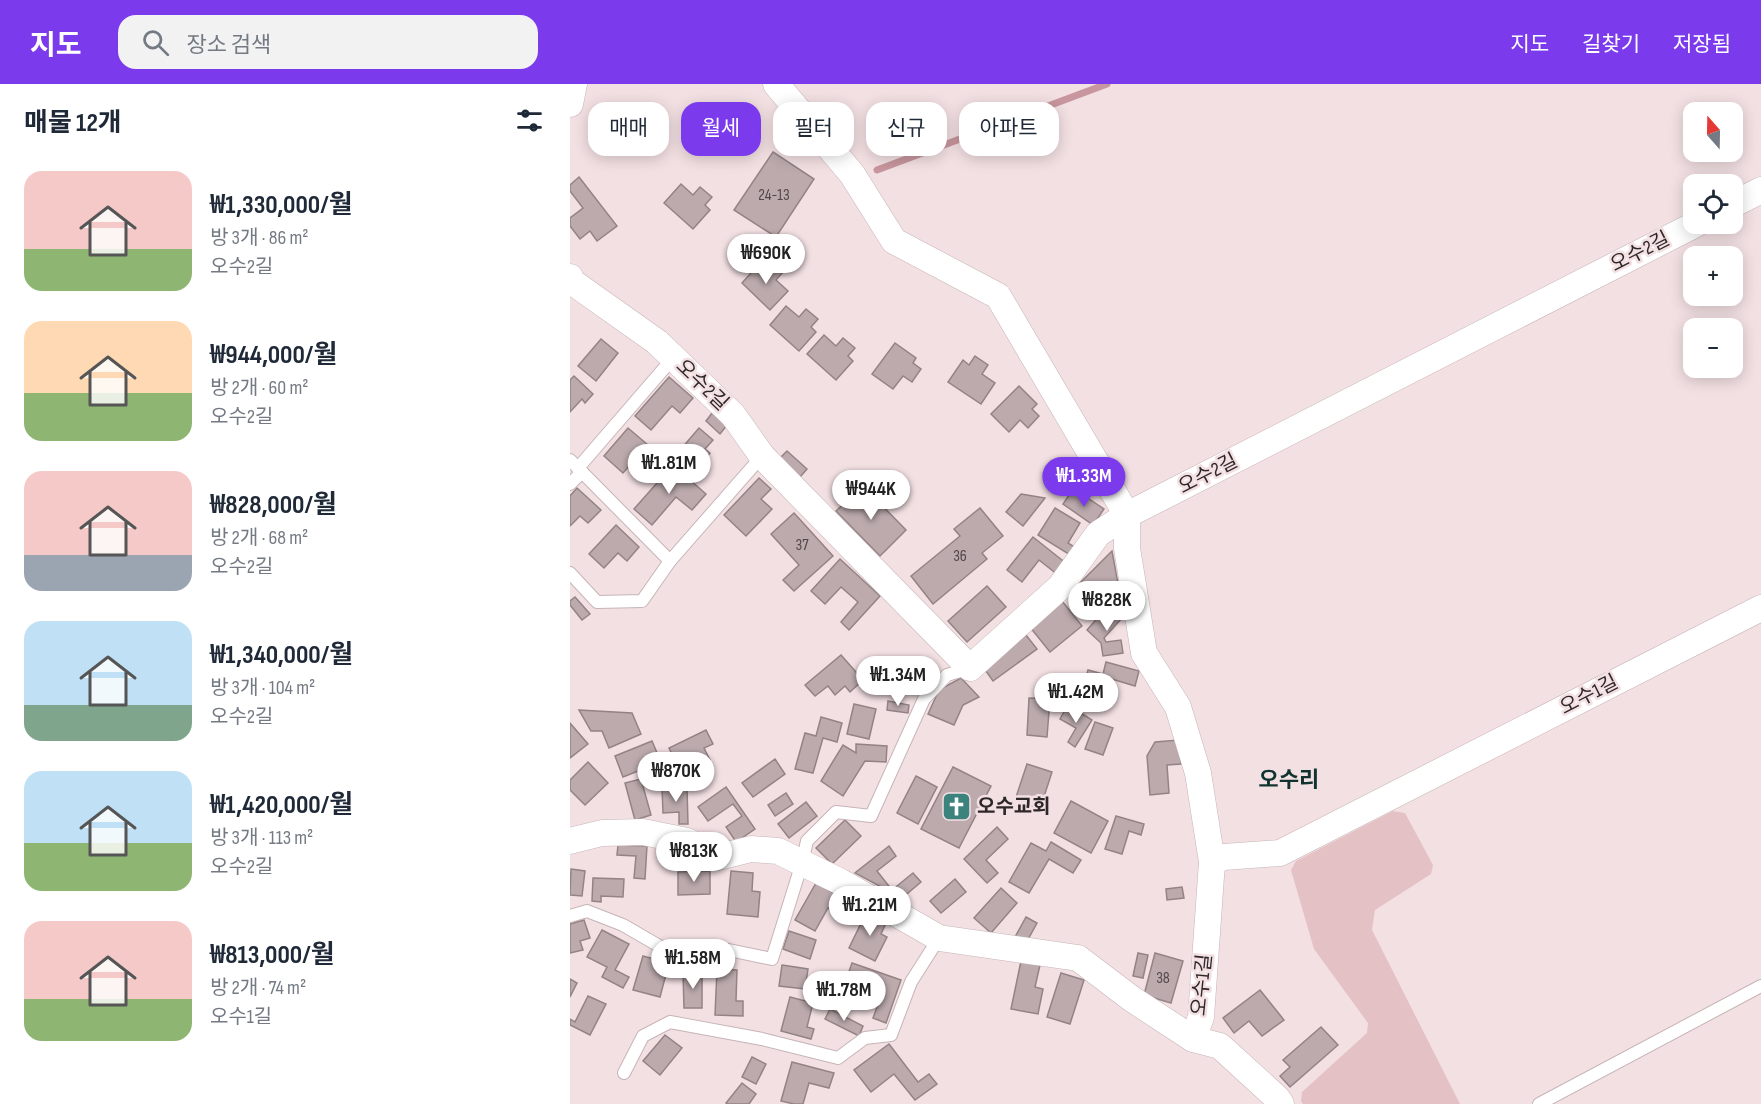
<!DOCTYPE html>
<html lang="ko">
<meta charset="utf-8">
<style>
:root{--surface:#fff;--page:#f2f2f3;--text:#1f2937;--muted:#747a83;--accent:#7c3aed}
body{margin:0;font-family:"Sofia Sans Condensed","Noto Sans KR",sans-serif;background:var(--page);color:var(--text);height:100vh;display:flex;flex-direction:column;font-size:22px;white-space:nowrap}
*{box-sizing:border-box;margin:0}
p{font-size:20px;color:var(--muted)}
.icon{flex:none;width:33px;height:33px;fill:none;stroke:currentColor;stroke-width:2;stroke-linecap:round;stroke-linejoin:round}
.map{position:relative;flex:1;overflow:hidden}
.panel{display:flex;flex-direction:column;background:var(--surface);width:570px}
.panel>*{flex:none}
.guide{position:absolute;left:18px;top:18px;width:570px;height:54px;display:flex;gap:12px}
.needle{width:39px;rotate:340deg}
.fabs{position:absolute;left:1113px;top:18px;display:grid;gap:12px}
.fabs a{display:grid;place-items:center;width:60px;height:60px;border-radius:12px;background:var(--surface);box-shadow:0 3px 15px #0003;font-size:30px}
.price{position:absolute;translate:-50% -51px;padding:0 14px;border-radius:21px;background:#fff;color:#222;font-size:20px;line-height:39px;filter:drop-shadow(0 2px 3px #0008)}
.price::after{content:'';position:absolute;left:50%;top:36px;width:18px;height:14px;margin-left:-9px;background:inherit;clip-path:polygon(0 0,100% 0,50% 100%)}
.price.selected{background:var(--accent);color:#fff}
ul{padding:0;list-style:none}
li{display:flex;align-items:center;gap:18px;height:150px;padding:0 24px}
li span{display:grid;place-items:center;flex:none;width:168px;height:120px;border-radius:18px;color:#555}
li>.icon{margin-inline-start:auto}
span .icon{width:72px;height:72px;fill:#fffc;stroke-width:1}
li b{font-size:26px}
h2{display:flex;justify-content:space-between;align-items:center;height:72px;padding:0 24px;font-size:26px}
.tag{padding:0 21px;border-radius:18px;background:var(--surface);box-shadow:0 3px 15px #0003;font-size:21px;line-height:54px}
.tag.selected{background:var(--accent);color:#fff}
header{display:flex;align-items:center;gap:36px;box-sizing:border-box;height:84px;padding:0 30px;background:var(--accent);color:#fff}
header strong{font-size:28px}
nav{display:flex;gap:33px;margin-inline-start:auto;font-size:21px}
.search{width:420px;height:54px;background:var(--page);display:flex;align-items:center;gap:15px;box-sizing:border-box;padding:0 21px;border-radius:18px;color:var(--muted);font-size:22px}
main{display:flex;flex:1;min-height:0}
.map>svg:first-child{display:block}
.green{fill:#e3c1c5}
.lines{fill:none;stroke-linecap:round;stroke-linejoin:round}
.stream{stroke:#c8969e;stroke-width:7}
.building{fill:#bcaaad;stroke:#948385;stroke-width:1.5}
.lane-casing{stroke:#c6b4b6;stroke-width:14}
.street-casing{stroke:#c6b4b6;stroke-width:27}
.lane{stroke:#fff;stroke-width:12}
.street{stroke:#fff;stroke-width:26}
.labels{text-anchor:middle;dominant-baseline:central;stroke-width:5;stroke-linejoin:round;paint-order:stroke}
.number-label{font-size:16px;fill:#524849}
.street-label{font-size:20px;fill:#2e2728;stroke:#f3e0e3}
.poi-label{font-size:20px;font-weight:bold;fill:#2e2728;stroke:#f3e0e3;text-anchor:start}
.quarter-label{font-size:22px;font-weight:bold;fill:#103330;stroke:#f3e0e3}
</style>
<header>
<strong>지도</strong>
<div class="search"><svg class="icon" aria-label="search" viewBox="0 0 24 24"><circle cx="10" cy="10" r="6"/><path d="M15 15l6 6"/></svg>장소 검색</div>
<nav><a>지도</a><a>길찾기</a><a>저장됨</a></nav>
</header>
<main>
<section class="panel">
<h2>매물 12개<svg class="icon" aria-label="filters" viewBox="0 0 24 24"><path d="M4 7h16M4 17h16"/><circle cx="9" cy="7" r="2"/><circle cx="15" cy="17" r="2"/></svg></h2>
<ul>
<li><span style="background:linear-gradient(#f6c9c9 65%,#8fb573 0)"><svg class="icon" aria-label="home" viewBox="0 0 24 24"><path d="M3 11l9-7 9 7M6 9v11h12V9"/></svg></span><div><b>₩1,330,000/월</b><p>방 3개 · 86 m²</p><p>오수2길</p></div></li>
<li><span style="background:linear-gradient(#ffd9b3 60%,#8fb573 0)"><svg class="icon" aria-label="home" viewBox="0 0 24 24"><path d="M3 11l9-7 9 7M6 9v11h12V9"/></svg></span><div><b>₩944,000/월</b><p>방 2개 · 60 m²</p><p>오수2길</p></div></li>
<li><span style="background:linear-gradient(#f6c9c9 70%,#9aa5b1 0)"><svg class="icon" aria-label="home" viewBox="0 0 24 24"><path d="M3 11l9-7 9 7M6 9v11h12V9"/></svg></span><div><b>₩828,000/월</b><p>방 2개 · 68 m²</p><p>오수2길</p></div></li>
<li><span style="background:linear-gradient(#bfe0f5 70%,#7fa58c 0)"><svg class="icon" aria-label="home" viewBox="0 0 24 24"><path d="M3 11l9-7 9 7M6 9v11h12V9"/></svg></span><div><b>₩1,340,000/월</b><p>방 3개 · 104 m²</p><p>오수2길</p></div></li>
<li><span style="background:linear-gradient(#bfe0f5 60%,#8fb573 0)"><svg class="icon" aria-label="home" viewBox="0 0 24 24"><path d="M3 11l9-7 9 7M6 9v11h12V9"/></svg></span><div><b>₩1,420,000/월</b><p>방 3개 · 113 m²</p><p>오수2길</p></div></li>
<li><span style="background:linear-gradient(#f6c9c9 65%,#8fb573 0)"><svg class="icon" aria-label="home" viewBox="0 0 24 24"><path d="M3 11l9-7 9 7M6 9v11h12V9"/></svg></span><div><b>₩813,000/월</b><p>방 2개 · 74 m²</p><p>오수1길</p></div></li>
</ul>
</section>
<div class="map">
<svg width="1191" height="1020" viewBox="0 0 1191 1020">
<rect width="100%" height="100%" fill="#f3e0e3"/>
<polygon class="green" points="823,727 835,729 863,781 861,790 805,826 802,846 890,1020 733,1020 731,1017 732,1008 797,949 798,939 744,865 721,786 726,777"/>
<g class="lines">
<polyline class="stream" points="307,86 537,0"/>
</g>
<g class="building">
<polygon points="203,68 244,95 206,153 164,126"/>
<polygon points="9,93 47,142 27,157 20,147 10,155 0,142 0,134 13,124 0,107 0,101"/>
<polygon points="111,100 123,111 130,103 142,113 135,121 140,126 123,145 94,119"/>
<polygon points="202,177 213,188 206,196 218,207 200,226 172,199 189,180 194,185"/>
<polygon points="216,222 229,233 236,225 248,235 241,243 246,248 229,267 200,241"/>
<polygon points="254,251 266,262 273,254 285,264 278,272 283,277 266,296 237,270"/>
<polygon points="31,255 48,269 26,297 8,282"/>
<polygon points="325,259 346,274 343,279 351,285 342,298 333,292 323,305 302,290"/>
<polygon points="405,272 418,281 412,290 425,299 411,320 378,298 393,276 399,281"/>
<polygon points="4,292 23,310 15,319 12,315 0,328 0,296"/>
<polygon points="99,293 123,314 110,329 102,322 81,346 65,332"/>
<polygon points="449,302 467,320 462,325 469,332 458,344 450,336 439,348 421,330"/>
<polygon points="142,329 157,341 150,350 136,337"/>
<polygon points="58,344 78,361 53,389 34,372"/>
<polygon points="129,344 143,356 135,365 140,369 133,378 137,382 129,392 105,372"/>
<polygon points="217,367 237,385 230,393 210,374"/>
<polygon points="103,381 136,410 122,426 106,413 82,441 64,425"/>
<polygon points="189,394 201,405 191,415 202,425 176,452 154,431"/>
<polygon points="293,402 336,446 310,472 266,427"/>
<polygon points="7,404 31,426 18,439 10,432 0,442 0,412"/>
<polygon points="451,410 475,414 453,442 436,428"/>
<polygon points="499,411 513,411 534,425 523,441 493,420"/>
<polygon points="410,424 433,452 412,469 417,475 363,520 341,492 390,452 384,445"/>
<polygon points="485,424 510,439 498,459 509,466 505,474 468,451"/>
<polygon points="224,429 263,472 224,507 213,496 229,481 201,450"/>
<polygon points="46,441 69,463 57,477 48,469 34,484 19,470"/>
<polygon points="463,453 497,480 488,491 469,476 452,498 437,486"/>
<polygon points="542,467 548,500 523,524 503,506"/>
<polygon points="270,475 310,512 279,546 271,538 288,518 271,503 255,520 241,507"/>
<polygon points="417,502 436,523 397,558 378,537"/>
<polygon points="5,513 20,530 12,536 0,521 0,517"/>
<polygon points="492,517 512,542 480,568 460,543"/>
<polygon points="538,522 552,534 534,554 536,558 551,556 553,569 533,572 531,559 517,546"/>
<polygon points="456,551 467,565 423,597 413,583"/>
<polygon points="271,571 293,596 280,608 275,602 265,611 258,602 245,612 235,601"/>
<polygon points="536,578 569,587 565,602 535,593 527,621 509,617 518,586 533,590"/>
<polygon points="391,594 409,613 393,621 384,641 358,630 369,606"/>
<polygon points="459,614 480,615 477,653 457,651"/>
<polygon points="318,617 339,621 338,629 317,626"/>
<polygon points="284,620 306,625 299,655 277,650"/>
<polygon points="498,621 522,636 505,663 498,658 506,644 490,635"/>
<polygon points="9,626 62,629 71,650 39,664 32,647 21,647"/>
<polygon points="251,633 272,639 267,658 253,654 243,689 225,685 235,649 246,652"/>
<polygon points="525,638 543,644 533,671 515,665"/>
<polygon points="0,639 18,660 0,674"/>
<polygon points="136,646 143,660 134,664 140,676 112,690 99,664"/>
<polygon points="609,656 611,680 597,681 599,709 580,711 577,672 585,658"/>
<polygon points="82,657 91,678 53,693 45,672"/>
<polygon points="286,660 317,662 316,678 295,677 273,712 251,697 273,661 286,669"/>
<polygon points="205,675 215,690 183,713 172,699"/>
<polygon points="18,678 38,699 15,721 0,706 0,696"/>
<polygon points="457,680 482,688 470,725 445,716"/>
<polygon points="383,683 421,702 389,764 351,745"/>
<polygon points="346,692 367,703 348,740 327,729"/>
<polygon points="71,695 81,731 65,736 55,699"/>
<polygon points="117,703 118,740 109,740 109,728 93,729 92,704"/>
<polygon points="156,703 185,745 166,758 156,743 172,732 163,720 138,737 128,723"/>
<polygon points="216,709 223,720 205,732 198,721"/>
<polygon points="501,717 538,737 521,769 484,749"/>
<polygon points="236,718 247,732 219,754 208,740"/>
<polygon points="546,732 574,740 571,751 559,747 552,770 535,765"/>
<polygon points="275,736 291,752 262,780 246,764"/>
<polygon points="427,743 438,755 416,776 428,789 417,799 394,775"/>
<polygon points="481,758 511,776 503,789 479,775 459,809 439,798 461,759 476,767"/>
<polygon points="48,761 77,762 75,795 64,794 66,772 47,771"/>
<polygon points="319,762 326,772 307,787 322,806 343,789 351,798 332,814 285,789"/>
<polygon points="1,785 15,787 12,812 0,811"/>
<polygon points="140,787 140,810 108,811 108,788"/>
<polygon points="161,787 183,789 182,807 190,808 188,833 157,830"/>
<polygon points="23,794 54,795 53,813 31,812 31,818 22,817"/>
<polygon points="385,795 396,808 371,829 360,817"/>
<polygon points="246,799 271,813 263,828 258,824 245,847 225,836"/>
<polygon points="612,803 614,814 597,816 596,805"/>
<polygon points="431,804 447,819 421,849 404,834"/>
<polygon points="297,827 317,837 311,850 317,853 305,877 279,864"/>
<polygon points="456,833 467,839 456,859 445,853"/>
<polygon points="14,836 20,854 10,857 13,866 0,869 0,840"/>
<polygon points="32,846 59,860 45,886 59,893 53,904 32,893 37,883 17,873"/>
<polygon points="219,847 246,856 240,875 213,865"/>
<polygon points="568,869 578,871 573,894 563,892"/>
<polygon points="585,869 613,877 601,919 574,911"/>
<polygon points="73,872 99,879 90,913 63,906"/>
<polygon points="451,877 470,881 465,903 473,905 468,930 441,925"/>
<polygon points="282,879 331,896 316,939 303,934 313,907 294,900 285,925 268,919"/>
<polygon points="212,881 238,885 235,905 209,902"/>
<polygon points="147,885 167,886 166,917 173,917 173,932 145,931"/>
<polygon points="113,889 132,889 132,924 114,924"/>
<polygon points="491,889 514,896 500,940 477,933"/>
<polygon points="0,895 7,899 0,913"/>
<polygon points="690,906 714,936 692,952 679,937 664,949 653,934"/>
<polygon points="18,912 36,920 20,951 0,941 0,935 5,938"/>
<polygon points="220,913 243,919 237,943 244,945 241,955 211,947"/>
<polygon points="260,925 293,942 289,952 255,935"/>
<polygon points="751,943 768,961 720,1003 710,992 720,983 713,976"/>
<polygon points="95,951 112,964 90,991 73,977"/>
<polygon points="319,960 348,998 359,990 367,1000 345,1016 324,990 301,1008 284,986"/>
<polygon points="182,973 196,980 186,1000 172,993"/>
<polygon points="222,978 264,989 259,1004 239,999 233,1020 224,1020 211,1017"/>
<polygon points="172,999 186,1010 179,1020 158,1020 156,1019"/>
</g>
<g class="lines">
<defs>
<g id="lane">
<polyline points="0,376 100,477"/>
<polyline points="8,384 103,274"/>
<polyline points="0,400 12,388"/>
<polyline points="0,489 27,518 72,517 100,477 192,372"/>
<polyline points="0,832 17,827 53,841 103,870 154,865 202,875 232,779 237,757 266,728 301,732 354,615 377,591 400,584"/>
<polyline points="54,989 73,952 100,938 192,955 268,974 295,954 321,951 341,898 369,854"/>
<polyline points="969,1020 1191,902"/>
</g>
<g id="street">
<polyline points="206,0 282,90 324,157 428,212 557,431 557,464 574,569 608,623 628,689 642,778"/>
<polyline points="0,20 4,0"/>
<polyline points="1162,121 1191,106"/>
<polyline points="0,193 1,197 87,258 163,331 192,372 400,584 490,503 528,450 557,431 1126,140"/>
<polyline points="0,757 32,749 73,748 117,757 149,773 181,765 208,767 271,798 369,854 508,874 562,915 623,955 631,933 642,778 654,773 710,769 1191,524"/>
<polyline points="623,955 650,962 707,1014 711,1020"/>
</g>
</defs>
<use href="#lane" class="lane-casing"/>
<use href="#street" class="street-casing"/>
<use href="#lane" class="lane"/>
<use href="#street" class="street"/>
</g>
<defs>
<symbol id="church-square" viewBox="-11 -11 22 22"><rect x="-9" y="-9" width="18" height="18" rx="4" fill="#3c837e" stroke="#f3e0e3"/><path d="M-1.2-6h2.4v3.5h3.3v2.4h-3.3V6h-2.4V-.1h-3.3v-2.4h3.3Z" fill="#fff"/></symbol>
</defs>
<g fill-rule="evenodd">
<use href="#church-square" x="370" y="706" width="33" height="33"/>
</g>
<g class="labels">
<g class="number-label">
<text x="204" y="111">24-13</text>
<text x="232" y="461">37</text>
<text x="390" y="472">36</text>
<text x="593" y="894">38</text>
</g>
<g class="street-label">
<text transform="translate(1070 168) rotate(-27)">오수2길</text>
<text transform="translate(132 301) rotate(44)">오수2길</text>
<text transform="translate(638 390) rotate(-27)">오수2길</text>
<text transform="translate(1019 611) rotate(-27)">오수1길</text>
<text transform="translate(632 901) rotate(-84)">오수1길</text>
</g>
<g class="poi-label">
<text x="407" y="723">오수교회</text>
</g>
<g class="quarter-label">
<text x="719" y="696">오수리</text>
</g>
</g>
</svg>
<div class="fabs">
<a><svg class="needle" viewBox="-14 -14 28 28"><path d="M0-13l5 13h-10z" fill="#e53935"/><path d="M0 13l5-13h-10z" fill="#747a83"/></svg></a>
<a><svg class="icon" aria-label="locate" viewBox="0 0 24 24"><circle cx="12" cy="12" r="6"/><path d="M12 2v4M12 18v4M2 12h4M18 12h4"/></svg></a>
<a>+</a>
<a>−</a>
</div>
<b class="price" style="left:196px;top:201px">₩690K</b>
<b class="price" style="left:99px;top:411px">₩1.81M</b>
<b class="price selected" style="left:514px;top:424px">₩1.33M</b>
<b class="price" style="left:301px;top:437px">₩944K</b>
<b class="price" style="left:537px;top:548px">₩828K</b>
<b class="price" style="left:328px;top:623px">₩1.34M</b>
<b class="price" style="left:506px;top:640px">₩1.42M</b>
<b class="price" style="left:106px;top:719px">₩870K</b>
<b class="price" style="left:124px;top:799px">₩813K</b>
<b class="price" style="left:300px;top:853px">₩1.21M</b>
<b class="price" style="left:123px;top:906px">₩1.58M</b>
<b class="price" style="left:274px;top:938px">₩1.78M</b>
<div class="guide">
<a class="tag">매매</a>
<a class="tag selected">월세</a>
<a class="tag">필터</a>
<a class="tag">신규</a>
<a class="tag">아파트</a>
</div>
</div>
</main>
